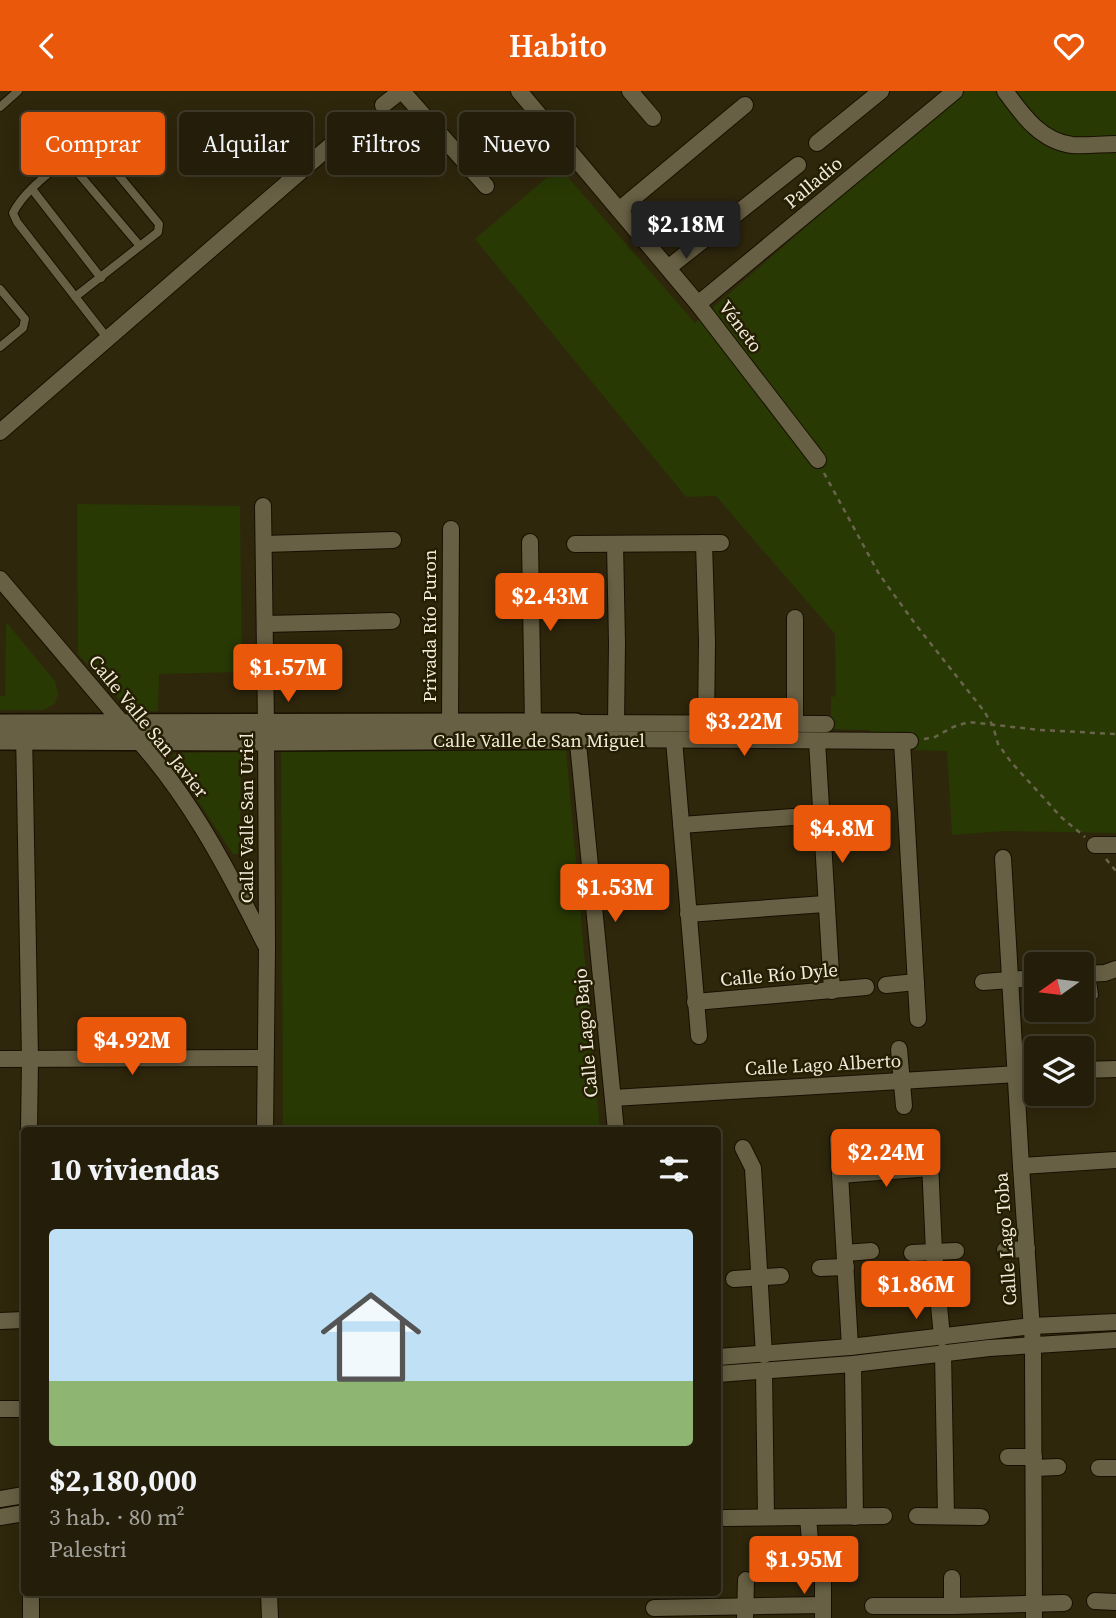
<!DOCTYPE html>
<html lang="es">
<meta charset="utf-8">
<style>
:root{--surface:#231d09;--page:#2b2612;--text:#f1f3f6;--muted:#a3a29c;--line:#403b2a;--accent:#ea580c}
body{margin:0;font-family:"Source Serif 4",serif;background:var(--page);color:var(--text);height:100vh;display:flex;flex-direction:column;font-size:26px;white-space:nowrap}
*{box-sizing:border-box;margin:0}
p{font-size:23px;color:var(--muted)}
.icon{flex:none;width:38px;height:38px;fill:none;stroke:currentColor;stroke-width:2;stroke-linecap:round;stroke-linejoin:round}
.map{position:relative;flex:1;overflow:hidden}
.drawer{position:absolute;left:21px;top:1036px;width:700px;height:469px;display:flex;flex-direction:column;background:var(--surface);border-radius:7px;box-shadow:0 4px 18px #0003,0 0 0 2px var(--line)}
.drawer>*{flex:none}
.top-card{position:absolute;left:21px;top:21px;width:700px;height:63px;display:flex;gap:14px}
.needle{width:46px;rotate:256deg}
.tools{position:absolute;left:1024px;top:861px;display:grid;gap:14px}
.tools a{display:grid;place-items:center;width:70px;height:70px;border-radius:7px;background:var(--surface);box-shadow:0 4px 18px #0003,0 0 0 2px var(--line);font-size:35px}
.price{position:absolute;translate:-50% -60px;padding:0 16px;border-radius:7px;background:var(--accent);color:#fff;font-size:23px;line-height:46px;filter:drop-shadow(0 2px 4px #0008)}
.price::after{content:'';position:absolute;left:50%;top:42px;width:21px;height:16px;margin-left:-10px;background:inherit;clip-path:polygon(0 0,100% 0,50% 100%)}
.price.active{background:#222;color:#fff}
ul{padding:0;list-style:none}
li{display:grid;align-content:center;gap:14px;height:371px;padding:0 28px}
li+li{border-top:2px solid var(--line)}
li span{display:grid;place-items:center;height:217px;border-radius:7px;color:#555}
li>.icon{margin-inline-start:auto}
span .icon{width:126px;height:126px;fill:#fffc;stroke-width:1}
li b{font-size:30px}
h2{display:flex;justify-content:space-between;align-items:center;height:84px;padding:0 28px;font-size:30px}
.tag{padding:0 24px;border-radius:7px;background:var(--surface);box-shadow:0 4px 18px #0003,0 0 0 2px var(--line);font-size:24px;line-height:63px}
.tag.active{background:var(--accent);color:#fff}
header{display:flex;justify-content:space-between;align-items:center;height:91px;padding:0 28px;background:var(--accent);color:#fff;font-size:32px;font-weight:600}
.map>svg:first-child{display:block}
.green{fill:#283904}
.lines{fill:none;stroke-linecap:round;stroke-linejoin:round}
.service-casing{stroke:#171000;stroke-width:10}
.minor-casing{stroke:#171000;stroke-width:18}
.tertiary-casing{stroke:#171000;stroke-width:22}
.path{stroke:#6b644c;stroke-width:2.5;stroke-dasharray:5 5;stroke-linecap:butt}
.service{stroke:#686044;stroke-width:8}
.minor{stroke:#686044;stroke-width:16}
.tertiary{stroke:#686044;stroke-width:19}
.labels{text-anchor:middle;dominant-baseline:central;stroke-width:5;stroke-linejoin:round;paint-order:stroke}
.street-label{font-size:19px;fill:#f0ebdb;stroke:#251e03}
</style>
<header><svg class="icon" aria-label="back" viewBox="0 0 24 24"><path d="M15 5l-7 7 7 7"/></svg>Habito<svg class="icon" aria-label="heart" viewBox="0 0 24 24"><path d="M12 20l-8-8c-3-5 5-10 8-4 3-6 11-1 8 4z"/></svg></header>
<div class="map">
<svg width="1116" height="1527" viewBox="0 0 1116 1527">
<rect width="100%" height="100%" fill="#2f270c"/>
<g class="green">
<polygon points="963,0 1116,0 1116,742 1005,740 952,744 947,660 914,659 914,646 870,642 869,639 831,638 831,606 836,605 835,543 716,405 686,406 475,148 559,76 695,232"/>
<polygon points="77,413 240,415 242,581 159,583 158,620 137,622 129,621 113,601 78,563"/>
<polygon points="6,531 55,590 58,603 55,613 43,619 0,619 0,605 5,605"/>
<polygon points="281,659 566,659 600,1039 283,1039"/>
<polygon points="241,661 240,763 233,763 171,669 174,662"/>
</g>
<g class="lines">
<defs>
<g id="service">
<polyline points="0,16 18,0"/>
<polyline points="67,69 140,155"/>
<polyline points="32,98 101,187"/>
<polyline points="0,198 25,228 23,237 0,256"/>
<path d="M 75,206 L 158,141 L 159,133 L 92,52 L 84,53 C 63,72 25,97 13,122 L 17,131 L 108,248"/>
<polyline points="1091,883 1094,904"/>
</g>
<g id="minor">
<polyline points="402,0 486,95"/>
<polyline points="519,0 698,213 818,369"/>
<polyline points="630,0 653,27"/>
<path d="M 1005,0 C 1022,23 1040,50 1072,54 C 1086,55 1102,53 1116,53"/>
<polyline points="383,14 401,0"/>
<polyline points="817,52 881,0"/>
<polyline points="619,119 745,14"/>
<polyline points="668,177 798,74"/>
<polyline points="698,213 955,0"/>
<polyline points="0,341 360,29"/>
<polyline points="263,415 266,633 267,857 265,1040"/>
<polyline points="530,451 533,633"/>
<polyline points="704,452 707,550 706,633"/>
<polyline points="264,453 393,449"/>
<polyline points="575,453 721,452"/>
<polyline points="615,453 617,552 616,632"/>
<path d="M 0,488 L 123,633 C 185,696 226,775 265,853"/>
<polyline points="795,527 795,633"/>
<polyline points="265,533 392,530"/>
<polyline points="450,631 451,438"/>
<polyline points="24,640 30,968 29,1040"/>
<polyline points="579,648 910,650"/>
<polyline points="674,649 699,945"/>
<polyline points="817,650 832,900"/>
<polyline points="902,650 918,928"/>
<polyline points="681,734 821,724"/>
<polyline points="1095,754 1116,754"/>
<polyline points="1003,767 1021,1075 1033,1254 1034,1527"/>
<polyline points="688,823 825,813"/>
<polyline points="1082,883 1105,882 1116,878"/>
<polyline points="983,891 1036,887"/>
<polyline points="886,894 916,891"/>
<polyline points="695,911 866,896"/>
<polyline points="899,958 904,1015"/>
<polyline points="0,968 265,967"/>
<polyline points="1082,979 1116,978"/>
<polyline points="613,1007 1036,982"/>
<polyline points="616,1040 576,632 826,633"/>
<polyline points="838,1048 850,1256"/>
<polyline points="929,1049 934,1161 942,1246"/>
<polyline points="743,1057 753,1077 764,1264"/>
<polyline points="1021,1075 1116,1069"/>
<polyline points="840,1084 930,1077"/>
<polyline points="1005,1159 1027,1158"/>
<polyline points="845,1162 871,1160"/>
<polyline points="912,1162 956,1160"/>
<polyline points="820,1177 846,1176"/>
<polyline points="734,1188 781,1185"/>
<polyline points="0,1230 24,1229"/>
<polyline points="943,1261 946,1425"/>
<polyline points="718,1266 850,1256 1032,1235 1116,1231"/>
<polyline points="853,1273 855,1426"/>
<polyline points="764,1280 766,1426"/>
<polyline points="718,1283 853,1273 989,1257 1116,1249"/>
<polyline points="0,1318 24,1318"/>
<polyline points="1008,1366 1034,1366"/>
<polyline points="1034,1377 1058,1376"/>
<polyline points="1099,1377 1116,1377"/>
<polyline points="0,1408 24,1404"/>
<polyline points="917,1425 981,1426"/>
<polyline points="0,1426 24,1422"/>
<polyline points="808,1426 810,1450"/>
<polyline points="725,1427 884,1425"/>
<polyline points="823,1482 823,1527"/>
<polyline points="952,1487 952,1515"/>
<polyline points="31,1502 31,1527"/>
<polyline points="269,1502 270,1527"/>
<polyline points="1095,1510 1116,1511"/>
<polyline points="873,1515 952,1515 1064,1512"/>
<polyline points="654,1517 823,1514"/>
<polyline points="745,1527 746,1489"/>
</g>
<g id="tertiary">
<polyline points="0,633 576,632"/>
<polyline points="0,649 266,650 579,648"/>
</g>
</defs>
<use href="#service" class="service-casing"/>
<use href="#minor" class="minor-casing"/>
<use href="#tertiary" class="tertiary-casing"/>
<g class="path">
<polyline points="824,382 879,483 916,534 984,620 993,635 998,653 1011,671 1061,726 1085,746"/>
<polyline points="924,648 935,646 953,636 969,631 1040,639 1116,643"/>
<polyline points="1106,768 1116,780"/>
</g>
<use href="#service" class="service"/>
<use href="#minor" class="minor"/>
<use href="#tertiary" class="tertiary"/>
</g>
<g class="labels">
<g class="street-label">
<text transform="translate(813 91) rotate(-40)">Palladio</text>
<text transform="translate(741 235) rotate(53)">Véneto</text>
<text transform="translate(429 535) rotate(-90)">Privada Río Puron</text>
<text transform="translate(149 635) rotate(51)">Calle Valle San Javier</text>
<text x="539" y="649">Calle Valle de San Miguel</text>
<text transform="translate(246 727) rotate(-90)">Calle Valle San Uriel</text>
<text transform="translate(779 883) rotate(-5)">Calle Río Dyle</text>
<text transform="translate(585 942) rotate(-95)">Calle Lago Bajo</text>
<text transform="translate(823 973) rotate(-3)">Calle Lago Alberto</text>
<text transform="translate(1005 1148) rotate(-94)">Calle Lago Toba</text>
</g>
</g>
</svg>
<div class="tools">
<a><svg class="needle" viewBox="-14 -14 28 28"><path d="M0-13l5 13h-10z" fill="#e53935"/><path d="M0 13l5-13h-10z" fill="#a3a29c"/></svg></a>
<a><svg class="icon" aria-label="layers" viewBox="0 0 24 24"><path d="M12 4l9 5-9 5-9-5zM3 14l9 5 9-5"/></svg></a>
</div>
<b class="price active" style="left:686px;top:170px">$2.18M</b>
<b class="price" style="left:550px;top:542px">$2.43M</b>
<b class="price" style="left:288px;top:613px">$1.57M</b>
<b class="price" style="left:744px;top:667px">$3.22M</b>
<b class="price" style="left:842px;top:774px">$4.8M</b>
<b class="price" style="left:615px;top:833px">$1.53M</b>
<b class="price" style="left:132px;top:986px">$4.92M</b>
<b class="price" style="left:886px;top:1098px">$2.24M</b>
<b class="price" style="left:916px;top:1230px">$1.86M</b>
<b class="price" style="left:804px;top:1505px">$1.95M</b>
<div class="top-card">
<a class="tag active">Comprar</a>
<a class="tag">Alquilar</a>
<a class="tag">Filtros</a>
<a class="tag">Nuevo</a>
</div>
<section class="drawer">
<h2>10 viviendas<svg class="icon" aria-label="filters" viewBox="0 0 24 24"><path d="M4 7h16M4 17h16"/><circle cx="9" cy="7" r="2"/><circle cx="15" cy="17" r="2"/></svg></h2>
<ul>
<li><span style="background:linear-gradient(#bfe0f5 70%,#8fb573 0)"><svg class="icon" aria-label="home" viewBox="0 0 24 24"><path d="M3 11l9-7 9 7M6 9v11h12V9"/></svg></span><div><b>$2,180,000</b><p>3 hab. · 80 m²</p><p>Palestri</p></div></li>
</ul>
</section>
</div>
